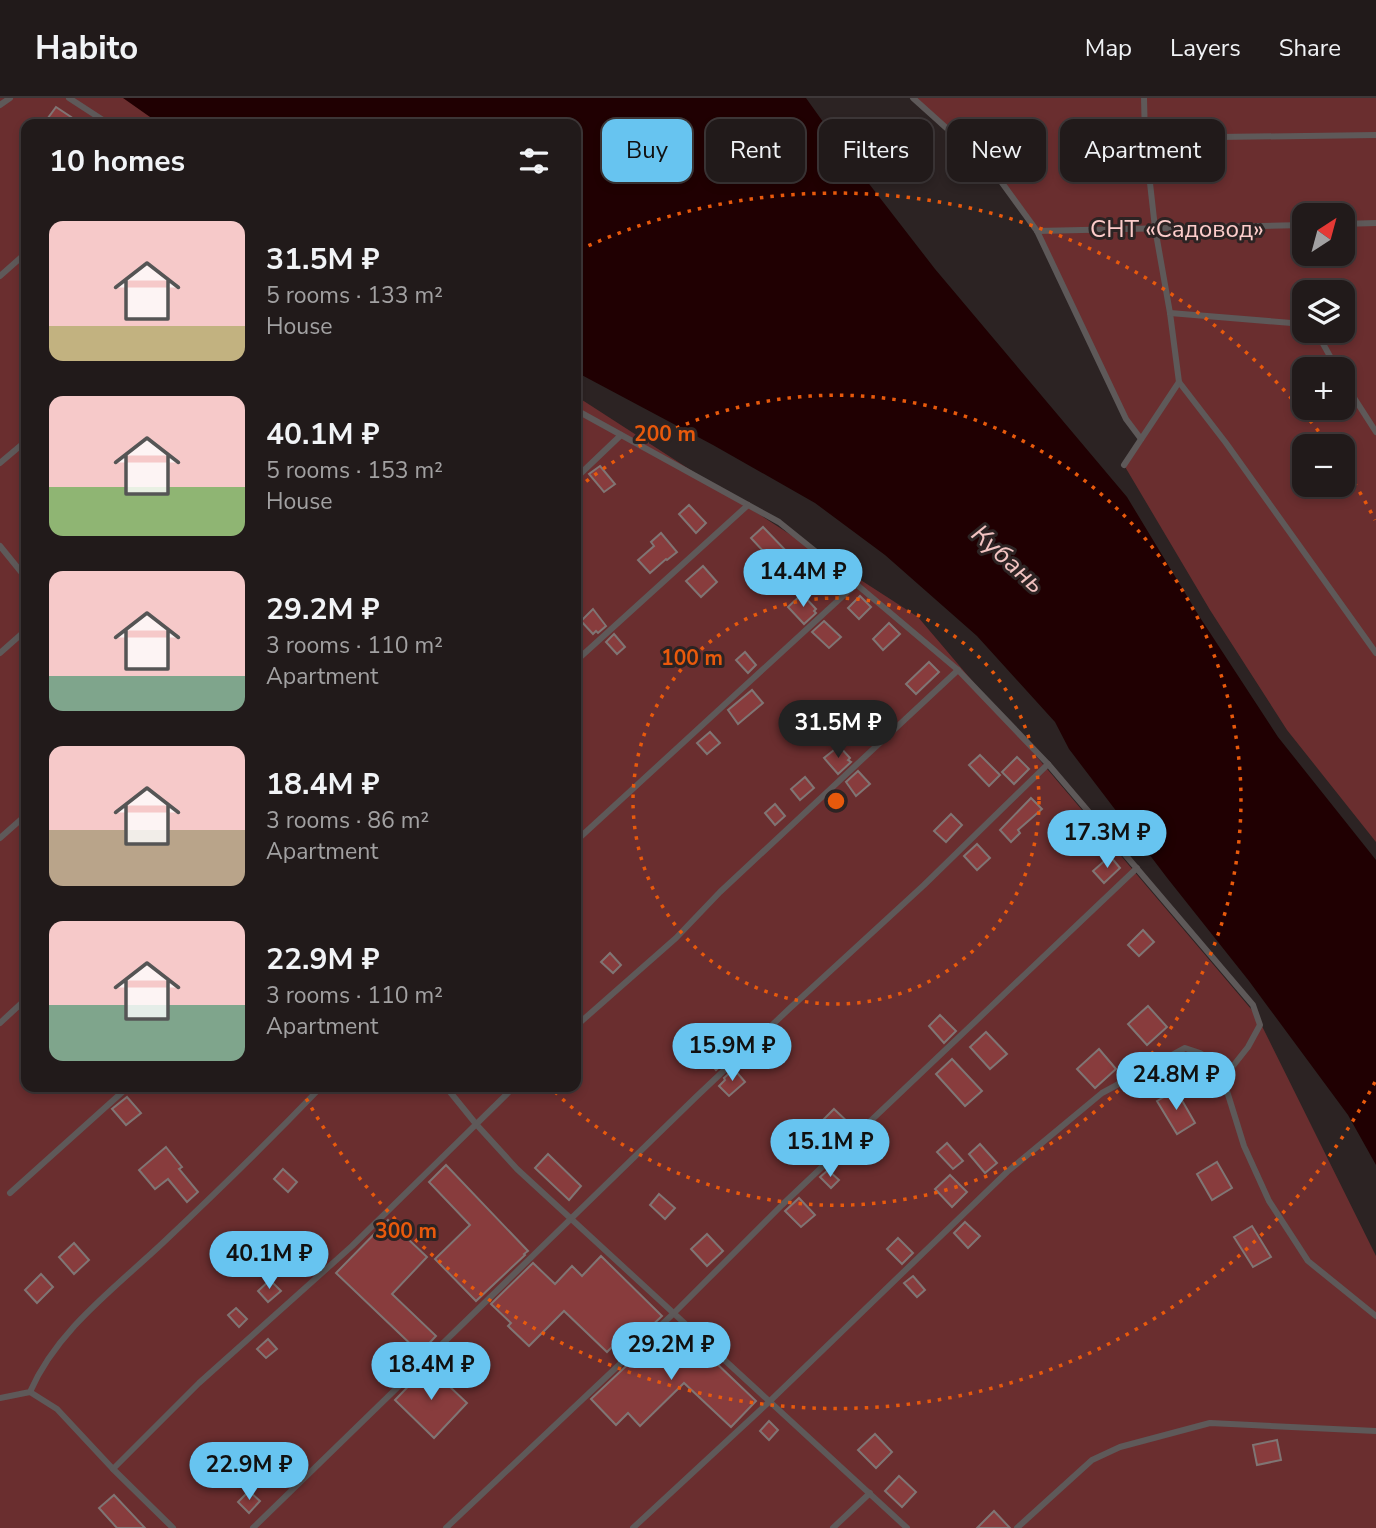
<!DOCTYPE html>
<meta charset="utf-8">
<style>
:root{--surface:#211a1a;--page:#2d2727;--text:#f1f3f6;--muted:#a2a1a2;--line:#3e3839;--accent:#67c4f0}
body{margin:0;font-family:"Nunito Sans",sans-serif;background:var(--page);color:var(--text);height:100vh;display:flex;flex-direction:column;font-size:26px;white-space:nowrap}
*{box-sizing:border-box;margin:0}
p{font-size:23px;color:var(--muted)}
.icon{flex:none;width:38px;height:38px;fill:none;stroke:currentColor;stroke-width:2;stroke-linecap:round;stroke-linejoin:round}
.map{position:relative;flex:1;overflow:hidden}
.details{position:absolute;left:21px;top:21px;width:560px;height:973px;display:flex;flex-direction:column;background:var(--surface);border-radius:14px;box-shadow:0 4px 10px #0003,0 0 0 2px var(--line)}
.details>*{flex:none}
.guide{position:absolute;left:602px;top:21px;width:665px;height:63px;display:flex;gap:14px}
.needle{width:46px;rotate:36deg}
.fabs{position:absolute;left:1292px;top:105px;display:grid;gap:14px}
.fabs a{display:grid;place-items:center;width:63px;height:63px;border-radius:14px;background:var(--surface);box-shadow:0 4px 10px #0003,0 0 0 2px var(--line);font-size:35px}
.price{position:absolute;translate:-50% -60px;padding:0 16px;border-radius:24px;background:var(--accent);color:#111;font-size:23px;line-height:46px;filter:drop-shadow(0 2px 4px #0008)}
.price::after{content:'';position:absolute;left:50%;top:42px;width:21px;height:16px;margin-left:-10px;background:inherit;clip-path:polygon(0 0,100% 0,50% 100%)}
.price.current{background:#222;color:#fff}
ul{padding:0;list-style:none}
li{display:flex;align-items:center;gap:21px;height:175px;padding:0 28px}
li span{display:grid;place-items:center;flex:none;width:196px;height:140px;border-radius:14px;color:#555}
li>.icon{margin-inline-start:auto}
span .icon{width:84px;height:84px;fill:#fffc;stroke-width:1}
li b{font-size:30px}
h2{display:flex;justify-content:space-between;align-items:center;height:84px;padding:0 28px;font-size:30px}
.chip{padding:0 24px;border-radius:14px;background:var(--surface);box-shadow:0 4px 10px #0003,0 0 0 2px var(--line);font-size:24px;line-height:63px}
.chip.current{background:var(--accent);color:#111}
header{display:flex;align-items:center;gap:42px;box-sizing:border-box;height:98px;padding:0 35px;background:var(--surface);border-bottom:2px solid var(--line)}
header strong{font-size:33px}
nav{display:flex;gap:38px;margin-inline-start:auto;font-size:24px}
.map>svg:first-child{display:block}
.green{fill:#6a2e2f;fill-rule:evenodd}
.water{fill:#200002}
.building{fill:#883c3d;stroke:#807574;stroke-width:2}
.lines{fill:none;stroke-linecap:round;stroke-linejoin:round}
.service{stroke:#5e5959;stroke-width:6}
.ring{fill:none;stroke:#e8590c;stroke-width:3.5;stroke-dasharray:3.5 7}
.labels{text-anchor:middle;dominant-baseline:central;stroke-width:6;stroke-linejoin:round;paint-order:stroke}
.park-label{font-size:24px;fill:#fcccca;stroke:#2c2323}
.water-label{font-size:26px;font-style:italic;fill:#f2c3c1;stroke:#2c2323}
.centre{fill:#e8590c;stroke:#2c2323;stroke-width:3.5}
.ring-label{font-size:21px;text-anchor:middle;font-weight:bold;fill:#e8590c;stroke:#2c2323;stroke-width:6;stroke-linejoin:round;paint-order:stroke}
</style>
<header>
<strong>Habito</strong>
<nav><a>Map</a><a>Layers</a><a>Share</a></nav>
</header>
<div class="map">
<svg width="1376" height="1430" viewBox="0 0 1376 1430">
<rect width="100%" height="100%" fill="#2c2323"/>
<g class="green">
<polygon points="0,0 159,0 196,26 26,26 26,989 576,989 576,298 918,519 1257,918 1376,1158 1376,1430 0,1430"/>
<path d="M 913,0 L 1376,0 L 1376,744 L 1287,632 L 1210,512 L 1124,367 L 1141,341 L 1126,321 L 1037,133 L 992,71 ZM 1304,117 L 1342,117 L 1342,156 L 1304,156 ZM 1304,194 L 1342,194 L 1342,233 L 1304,233 ZM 1304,271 L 1342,271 L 1342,310 L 1304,310 ZM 1304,348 L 1342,348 L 1342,387 L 1304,387 Z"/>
</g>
<polygon class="water" points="123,0 806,0 846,56 935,171 1127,399 1199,518 1278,639 1376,762 1376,1067 1348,1017 1249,883 1168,781 1069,651 1055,624 977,538 885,457 815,405 713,347 576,274 576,26 160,26"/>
<g class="building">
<polygon points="56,9 71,19 65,26 58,26 48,20"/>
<polygon points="600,368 615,386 604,394 589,376"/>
<polygon points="689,407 706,425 696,435 679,416"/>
<polygon points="763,429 790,457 778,469 751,440"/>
<polygon points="661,435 677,454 667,462 666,461 650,475 638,462 654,448 651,444"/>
<polygon points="703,468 717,484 701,499 686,483"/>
<polygon points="802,496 816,511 814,513 816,515 804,526 788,509"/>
<polygon points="860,498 871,509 859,521 848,510"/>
<polygon points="593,511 606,528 598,535 596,533 593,536 581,523"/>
<polygon points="824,523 841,539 829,550 812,534"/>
<polygon points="889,525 900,536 883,552 873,541"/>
<polygon points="614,536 625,549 617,556 606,544"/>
<polygon points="745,554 756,567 748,575 736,562"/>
<polygon points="929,564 939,574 916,596 906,586"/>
<polygon points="752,592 763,605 738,626 728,612"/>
<polygon points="710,634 720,645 707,656 697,645"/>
<polygon points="839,648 850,660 848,662 851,664 838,676 824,660"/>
<polygon points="980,657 1000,677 989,688 969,667"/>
<polygon points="1017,659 1029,671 1014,686 1002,674"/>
<polygon points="858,673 870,686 856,698 846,684"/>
<polygon points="805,679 814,690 800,702 791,691"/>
<polygon points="1031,700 1042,711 1018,732 1020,735 1011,744 1000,732"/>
<polygon points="775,706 785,718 775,727 765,715"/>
<polygon points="951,716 962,727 946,744 934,733"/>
<polygon points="1084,720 1100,738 1090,747 1074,729"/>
<polygon points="977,746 990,760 977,772 964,758"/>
<polygon points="1110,758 1120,770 1104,785 1093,773"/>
<polygon points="1143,832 1154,844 1139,858 1128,847"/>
<polygon points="610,855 621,867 613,875 601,864"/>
<polygon points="1148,908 1167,929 1147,947 1128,926"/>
<polygon points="940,917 956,933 944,945 929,928"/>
<polygon points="986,934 1007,956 990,971 970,949"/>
<polygon points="714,945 724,957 723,958 726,963 716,972 702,956"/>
<polygon points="1099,951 1116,971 1095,990 1077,971"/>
<polygon points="952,961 982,993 965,1008 936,976"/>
<polygon points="734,971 745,984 729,998 719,988 725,982 724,980"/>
<polygon points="1176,992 1195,1025 1177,1036 1157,1003"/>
<polygon points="127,999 141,1015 126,1027 112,1011"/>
<polygon points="834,1011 852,1028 840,1040 822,1023"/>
<polygon points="947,1045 963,1063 953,1071 937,1054"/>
<polygon points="980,1046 997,1065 985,1075 969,1056"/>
<polygon points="166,1049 182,1069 179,1071 198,1094 187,1104 168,1081 155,1091 139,1072"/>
<polygon points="548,1056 581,1088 569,1102 535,1070"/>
<polygon points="1217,1064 1232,1090 1212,1102 1197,1076"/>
<polygon points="446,1067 528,1153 524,1156 525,1157 476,1203 435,1161 470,1127 429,1084"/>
<polygon points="283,1071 297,1084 288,1094 274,1081"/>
<polygon points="828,1072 839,1082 831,1090 820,1079"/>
<polygon points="950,1077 967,1094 952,1109 935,1091"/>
<polygon points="659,1096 675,1110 665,1121 650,1107"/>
<polygon points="799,1100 815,1117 801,1129 785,1113"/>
<polygon points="388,1122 427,1159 392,1196 436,1238 420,1255 336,1175"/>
<polygon points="965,1124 980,1138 968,1150 954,1135"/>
<polygon points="1252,1128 1271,1159 1253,1169 1234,1139"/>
<polygon points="707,1136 723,1153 707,1168 691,1151"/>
<polygon points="898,1140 913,1155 902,1166 887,1151"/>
<polygon points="74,1145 89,1162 74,1176 59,1159"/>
<polygon points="601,1158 662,1218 622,1256 614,1247 607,1254 564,1213 529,1248 508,1228 511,1225 491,1206 533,1165 555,1186 572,1168 582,1178"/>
<polygon points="41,1176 53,1189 37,1205 25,1192"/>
<polygon points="913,1178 925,1192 917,1199 904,1185"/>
<polygon points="270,1182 281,1193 268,1204 258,1193"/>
<polygon points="236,1210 247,1221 239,1229 228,1217"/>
<polygon points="671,1226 712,1265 714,1263 756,1303 731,1329 684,1285 640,1328 628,1315 616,1327 591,1301"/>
<polygon points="268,1241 277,1251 266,1260 257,1251"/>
<polygon points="428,1268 467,1305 434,1340 395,1302"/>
<polygon points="769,1323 778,1332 769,1342 760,1333"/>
<polygon points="875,1336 892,1354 876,1370 858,1352"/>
<polygon points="1277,1342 1281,1362 1257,1367 1253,1347"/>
<polygon points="277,1366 288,1374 280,1385 269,1377"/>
<polygon points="899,1378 916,1394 902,1409 885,1393"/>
<polygon points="249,1393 260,1403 249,1415 238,1404"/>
<polygon points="114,1397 145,1430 117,1430 99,1410"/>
<polygon points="994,1413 1010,1430 977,1430"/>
</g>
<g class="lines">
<g class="service">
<polyline points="69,0 109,26"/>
<polyline points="913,0 992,71 1037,133 1126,321 1141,341"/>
<polyline points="1144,0 1145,40 1155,130 1170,215 1179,284 1226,345 1376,555"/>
<polyline points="0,7 10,0"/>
<polyline points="1145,40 1376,37"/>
<polyline points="1342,126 1376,125"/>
<polyline points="1037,133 1304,127"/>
<polyline points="0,178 26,155"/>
<polyline points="1170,215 1304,226"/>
<polyline points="1316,233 1337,271"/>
<polyline points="1342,281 1376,334"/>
<polyline points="576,312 779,424 856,486 958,572 1048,666 1253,907 1260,927 1248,949 1229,973 1226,990 1244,1048 1269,1103 1308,1163 1376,1218"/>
<polyline points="0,365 26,343"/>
<polyline points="1124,367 1179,284"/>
<polyline points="576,380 621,337"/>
<polyline points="0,448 26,480"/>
<polyline points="0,555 26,532"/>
<polyline points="576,563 748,407"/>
<polyline points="0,740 26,717"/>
<polyline points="576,743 856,486"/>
<polyline points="0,925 26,901"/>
<polyline points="576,928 676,840 720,794 958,572"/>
<polyline points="446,989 476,1026 517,1071 907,1430"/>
<polyline points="10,1095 128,989"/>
<polyline points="30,1294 57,1311 113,1371 173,1430"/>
<path d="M 0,1300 L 30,1294 C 58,1230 118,1188 168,1140 C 220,1091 271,1041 321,989"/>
<polyline points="113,1371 199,1285 352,1148 514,989"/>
<polyline points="253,1430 696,999 789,911 924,787 1048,666"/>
<polyline points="446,1430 674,1215 782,1107 1137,770"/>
<polyline points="633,1430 770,1303 1007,1074 1102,995 1185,950 1200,955 1229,973"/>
<polyline points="833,1430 870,1395"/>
<polyline points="1017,1430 1092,1362 1120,1349 1210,1325 1376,1333"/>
</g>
</g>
<g class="ring">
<circle cx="836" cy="703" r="203"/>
<path d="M578 390A405 405 0 1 1 550 989"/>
<path d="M1375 984A608 608 0 0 1 302 993M579 152A608 608 0 0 1 1328 346M1343 367A608 608 0 0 1 1375 422"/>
</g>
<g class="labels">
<g class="park-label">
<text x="1177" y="131">СНТ «Садовод»</text>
</g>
<g class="water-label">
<text transform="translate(1008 461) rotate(42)">Кубань</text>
</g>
</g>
<circle cx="836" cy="703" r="10" class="centre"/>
<g class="ring-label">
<text x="665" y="343">200 m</text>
<text x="692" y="567">100 m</text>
<text x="406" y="1140">300 m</text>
</g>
</svg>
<div class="fabs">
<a><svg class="needle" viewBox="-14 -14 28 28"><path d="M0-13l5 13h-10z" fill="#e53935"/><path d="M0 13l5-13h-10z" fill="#a2a1a2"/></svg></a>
<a><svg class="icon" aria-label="layers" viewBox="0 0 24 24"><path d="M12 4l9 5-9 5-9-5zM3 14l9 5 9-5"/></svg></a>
<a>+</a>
<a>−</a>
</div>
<b class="price" style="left:803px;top:511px">14.4M ₽</b>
<b class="price current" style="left:838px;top:662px">31.5M ₽</b>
<b class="price" style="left:1107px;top:772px">17.3M ₽</b>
<b class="price" style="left:732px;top:985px">15.9M ₽</b>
<b class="price" style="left:1176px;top:1014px">24.8M ₽</b>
<b class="price" style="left:830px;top:1081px">15.1M ₽</b>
<b class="price" style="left:269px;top:1193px">40.1M ₽</b>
<b class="price" style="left:671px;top:1284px">29.2M ₽</b>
<b class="price" style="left:431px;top:1304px">18.4M ₽</b>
<b class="price" style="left:249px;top:1404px">22.9M ₽</b>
<div class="guide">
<a class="chip current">Buy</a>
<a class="chip">Rent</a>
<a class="chip">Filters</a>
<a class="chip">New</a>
<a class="chip">Apartment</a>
</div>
<section class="details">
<h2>10 homes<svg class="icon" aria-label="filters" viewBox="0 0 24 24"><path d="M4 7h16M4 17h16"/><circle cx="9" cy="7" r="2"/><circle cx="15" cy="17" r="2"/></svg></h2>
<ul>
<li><span style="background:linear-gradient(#f6c9c9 75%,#c2b280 0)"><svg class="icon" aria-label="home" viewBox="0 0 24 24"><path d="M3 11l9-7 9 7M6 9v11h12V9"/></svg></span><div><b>31.5M ₽</b><p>5 rooms · 133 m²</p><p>House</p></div></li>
<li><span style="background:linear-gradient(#f6c9c9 65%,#8fb573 0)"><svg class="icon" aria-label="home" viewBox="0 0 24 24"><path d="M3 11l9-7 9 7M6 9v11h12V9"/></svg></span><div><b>40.1M ₽</b><p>5 rooms · 153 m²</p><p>House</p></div></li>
<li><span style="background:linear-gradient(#f6c9c9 75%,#7fa58c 0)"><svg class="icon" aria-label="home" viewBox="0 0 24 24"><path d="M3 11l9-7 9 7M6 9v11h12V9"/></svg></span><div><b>29.2M ₽</b><p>3 rooms · 110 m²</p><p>Apartment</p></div></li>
<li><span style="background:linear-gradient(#f6c9c9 60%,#b9a48a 0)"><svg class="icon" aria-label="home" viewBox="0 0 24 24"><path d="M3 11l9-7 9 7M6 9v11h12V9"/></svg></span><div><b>18.4M ₽</b><p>3 rooms · 86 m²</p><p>Apartment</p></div></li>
<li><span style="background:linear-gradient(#f6c9c9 60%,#7fa58c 0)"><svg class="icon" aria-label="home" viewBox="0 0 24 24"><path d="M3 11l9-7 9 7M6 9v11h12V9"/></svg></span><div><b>22.9M ₽</b><p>3 rooms · 110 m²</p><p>Apartment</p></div></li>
</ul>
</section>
</div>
